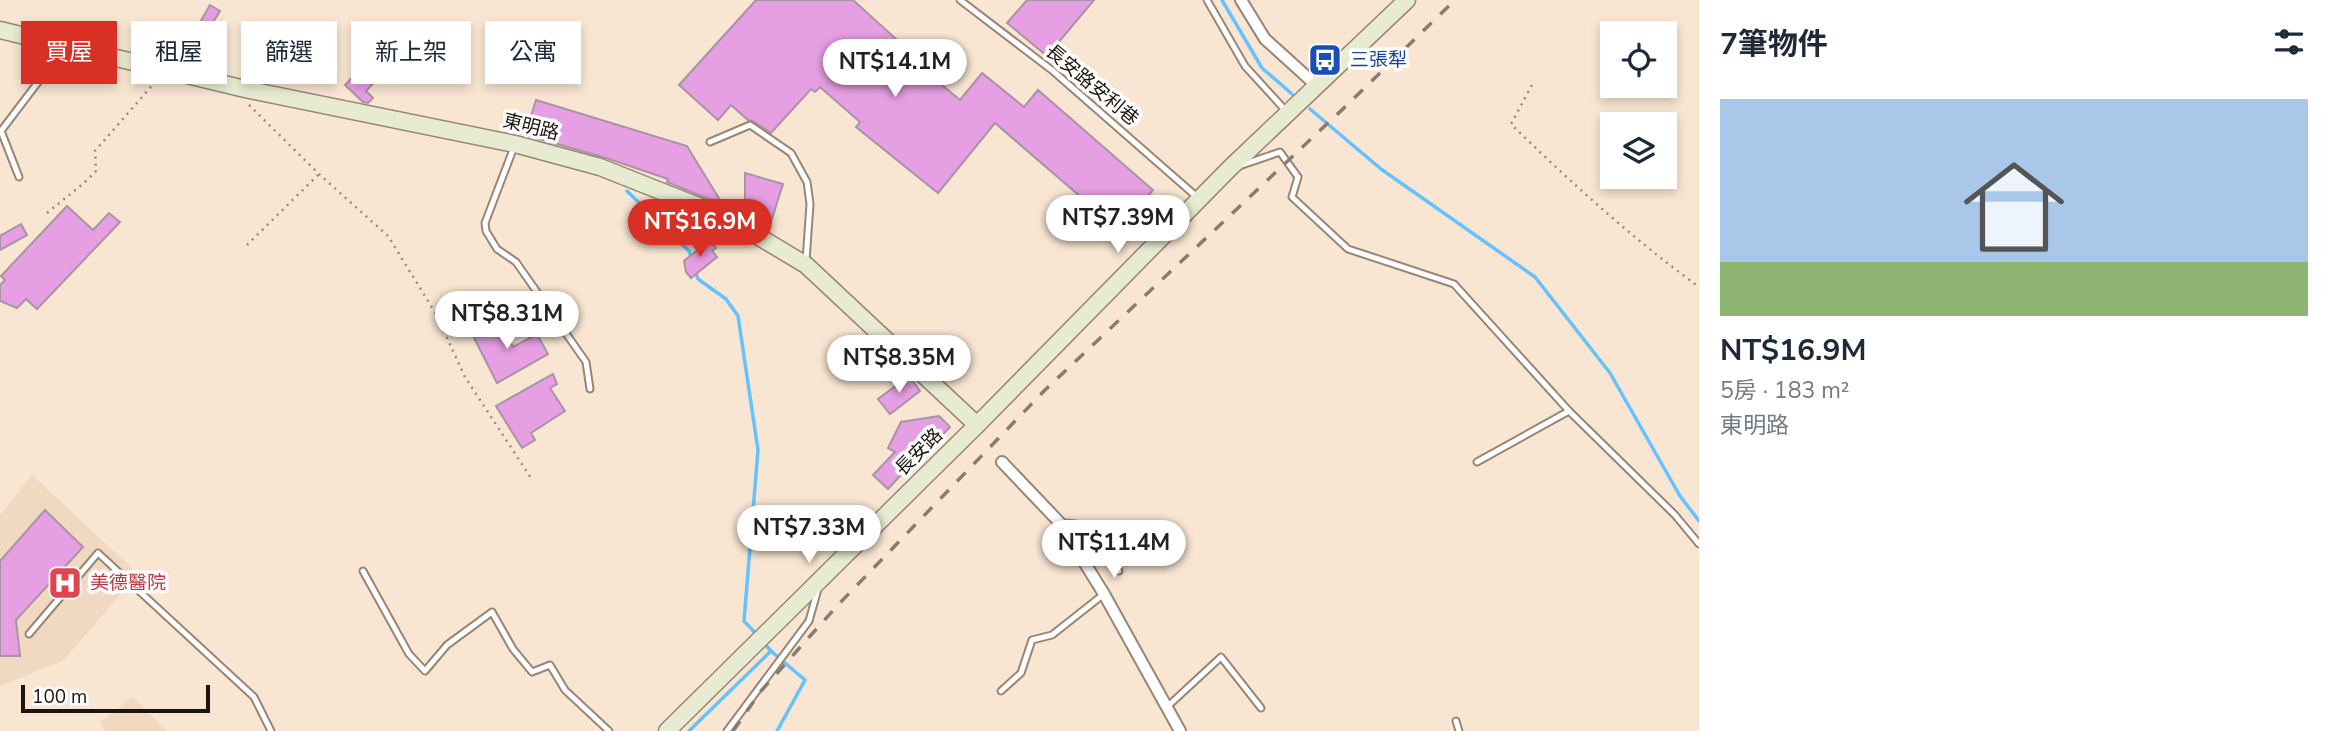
<!DOCTYPE html>
<html lang="zh-TW">
<meta charset="utf-8">
<style>
:root{--surface:#fff;--page:#f6f6f7;--text:#1f2937;--muted:#747a83;--accent:#d93025}
body{margin:0;font-family:"Nunito Sans","Noto Sans TC",sans-serif;background:var(--page);color:var(--text);height:100vh;display:flex;flex-direction:column;font-size:26px;white-space:nowrap}
*{box-sizing:border-box;margin:0}
p{font-size:23px;color:var(--muted)}
.icon{flex:none;width:38px;height:38px;fill:none;stroke:currentColor;stroke-width:2;stroke-linecap:round;stroke-linejoin:round}
.map{position:relative;flex:1;overflow:hidden}
.drawer{display:flex;flex-direction:column;background:var(--surface);width:630px}
.drawer>*{flex:none}
.banner{position:absolute;left:21px;top:21px;width:665px;height:63px;display:flex;gap:14px}
.controls{position:absolute;left:1600px;top:21px;display:grid;gap:14px}
.controls a{display:grid;place-items:center;width:77px;height:77px;border-radius:0px;background:var(--surface);box-shadow:0 4px 10px #0003;font-size:35px}
.scale{position:absolute;left:21px;bottom:18px;width:189px;box-sizing:border-box;padding-left:7px;border:4px solid #1c150f;border-top:0;font-size:19px;line-height:24px;white-space:nowrap;color:#1c150f;-webkit-text-stroke:5px #fff;paint-order:stroke}
.price{position:absolute;translate:-50% -60px;padding:0 16px;border-radius:24px;background:#fff;color:#222;font-size:23px;line-height:46px;filter:drop-shadow(0 2px 4px #0008)}
.price::after{content:'';position:absolute;left:50%;top:42px;width:21px;height:16px;margin-left:-10px;background:inherit;clip-path:polygon(0 0,100% 0,50% 100%)}
.price.active{background:var(--accent);color:#fff}
ul{padding:0;list-style:none}
li{display:grid;align-content:center;gap:14px;height:371px;padding:0 21px}
li span{display:grid;place-items:center;height:217px;border-radius:0px;color:#555}
li>.icon{margin-inline-start:auto}
span .icon{width:126px;height:126px;fill:#fffc;stroke-width:1}
li b{font-size:30px}
h2{display:flex;justify-content:space-between;align-items:center;height:84px;padding:0 21px;font-size:30px}
.pill{padding:0 24px;border-radius:0px;background:var(--surface);box-shadow:0 4px 10px #0003;font-size:24px;line-height:63px}
.pill.active{background:var(--accent);color:#fff}
main{display:flex;flex:1;min-height:0}
.map>svg:first-child{display:block}
.built{fill:#f1d8c0}
.lines{fill:none;stroke-linecap:round;stroke-linejoin:round}
.stream{stroke:#64c3fe;stroke-width:3.5}
.building{fill:#e79fe3;stroke:#a794a5;stroke-width:2}
.lane-casing{stroke:#988675;stroke-width:9}
.street-casing{stroke:#988675;stroke-width:14}
.secondary-casing{stroke:#988675;stroke-width:19}
.path{stroke:#998b7e;stroke-width:2.5;stroke-dasharray:2 5;stroke-linecap:butt}
.lane{stroke:#fff;stroke-width:5}
.street{stroke:#fff;stroke-width:10}
.secondary{stroke:#e6ebd1;stroke-width:16}
.rail{stroke:#897c6f;stroke-width:3.5;stroke-dasharray:12 12;stroke-linecap:butt}
.labels{text-anchor:middle;dominant-baseline:central;stroke-width:7;stroke-linejoin:round;paint-order:stroke}
.transit-label{font-size:19px;fill:#164399;stroke:#fff;text-anchor:start}
.street-label{font-size:19px;fill:#1c150f;stroke:#fff}
.health-label{font-size:19px;fill:#be3a42;stroke:#fff;text-anchor:start}
</style>
<main>
<div class="map">
<svg width="1699" height="731" viewBox="0 0 1699 731">
<rect width="100%" height="100%" fill="#f8e5d2"/>
<g class="built">
<polygon points="32,475 138,574 64,660 0,686 0,515"/>
<polygon points="133,697 154,718 168,731 105,731 100,722"/>
</g>
<g class="lines">
<g class="stream">
<polyline points="1222,0 1262,68 1292,94"/>
<polyline points="1310,109 1381,169 1535,277 1610,373 1680,496 1699,521"/>
<polyline points="627,191 689,251 692,260"/>
<polyline points="695,271 698,279 726,299 738,316 758,450 744,621 758,636"/>
<polyline points="771,651 805,680 777,731"/>
<polyline points="689,731 771,651 763,642"/>
</g>
</g>
<g class="building">
<polygon points="756,0 853,0 907,49 903,53 960,100 982,73 1024,107 1038,90 1153,190 1119,230 995,123 938,193 856,127 860,122 820,87 815,92 811,89 771,133 753,121 748,120 731,105 718,120 679,85"/>
<polygon points="1027,0 1094,0 1047,56 1007,23"/>
<polygon points="210,5 220,11 200,43 191,38"/>
<polygon points="368,61 382,74 366,91 373,98 368,103 363,102 345,85"/>
<polygon points="536,100 687,146 723,205 667,182 668,179 603,157 525,135"/>
<polygon points="745,173 783,184 769,228 745,216"/>
<polygon points="67,206 93,230 109,213 120,222 37,309 26,299 17,308 0,301 0,285 5,280 1,276"/>
<polygon points="21,224 27,235 0,250 0,236"/>
<polygon points="710,240 716,248 712,251 717,257 691,278 686,272 684,261"/>
<polygon points="498,320 513,347 537,334 548,354 497,383 472,334"/>
<polygon points="553,374 557,384 550,388 565,411 531,433 535,440 522,448 496,406"/>
<polygon points="909,376 920,391 890,414 878,399"/>
<polygon points="939,416 950,427 914,465 912,463 888,489 873,475 895,452 888,448 901,422"/>
<polygon points="45,510 83,547 16,620 20,656 0,656 0,561"/>
</g>
<g class="lines">
<defs>
<g id="lane">
<polyline points="960,0 1053,71 1197,197"/>
<polyline points="1207,0 1245,66 1286,111"/>
<polyline points="710,142 750,125 791,153 807,182 810,204 806,261"/>
<polyline points="514,147 485,223 486,231 497,249 516,262 586,362 590,389"/>
<polyline points="1242,165 1280,152 1298,177 1292,197 1348,249 1454,284 1569,411 1675,515 1699,544"/>
<polyline points="19,177 1,131 64,48"/>
<polyline points="1477,462 1569,411"/>
<polyline points="1062,523 1076,524 1119,571"/>
<polyline points="363,571 409,654 425,671 447,645 492,612 513,649 532,672 550,665 565,690 609,731"/>
<polyline points="29,634 98,553 254,697 271,731"/>
<polyline points="1001,691 1021,673 1032,640 1052,635 1104,594"/>
<polyline points="1167,707 1221,657 1261,708"/>
<polyline points="1456,721 1459,731"/>
<polyline points="727,731 809,621 818,589"/>
</g>
<g id="street">
<polyline points="1241,0 1265,39 1317,86"/>
<polyline points="1002,462 1060,523 1104,594 1180,731"/>
</g>
<g id="secondary">
<polyline points="0,30 245,89 515,144 600,167 726,217 806,265 977,425"/>
<polyline points="667,731 977,425 1230,168 1407,0"/>
</g>
</defs>
<use href="#lane" class="lane-casing"/>
<use href="#street" class="street-casing"/>
<use href="#secondary" class="secondary-casing"/>
<g class="path">
<path d="M 1532,85 L 1511,124 C 1570,182 1632,238 1699,287"/>
<polyline points="249,105 319,174 388,236 436,314 465,377 531,478"/>
<polyline points="47,213 84,183 96,171 95,151 156,81"/>
<polyline points="247,245 319,174"/>
</g>
<use href="#lane" class="lane"/>
<use href="#street" class="street"/>
<use href="#secondary" class="secondary"/>
<polyline class="rail" points="733,731 761,691 837,606 1045,390 1346,106 1455,0"/>
</g>
<defs>
<symbol id="bus-square" viewBox="-11 -11 22 22"><rect x="-9" y="-9" width="18" height="18" rx="4" fill="#1a4fb4" stroke="#fff"/><path d="M-5-6H5V4H4V6H2V4H-2V6H-4V4H-5ZM-3.5-4V0h7V-4ZM-3.5 1.2v1.5H-2V1.2ZM2 1.2v1.5H3.5V1.2Z" fill="#fff"/></symbol>
<symbol id="hospital-square" viewBox="-11 -11 22 22"><rect x="-9" y="-9" width="18" height="18" rx="4" fill="#e0444e" stroke="#fff"/><path d="M-5-5h3v3.5h4V-5h3V5h-3V1.5h-4V5h-3Z" fill="#fff"/></symbol>
</defs>
<g fill-rule="evenodd">
<use href="#bus-square" x="1306" y="41" width="38" height="38"/>
<use href="#hospital-square" x="46" y="564" width="38" height="38"/>
</g>
<g class="labels">
<g class="transit-label">
<text x="1350" y="60">三張犁</text>
</g>
<g class="street-label">
<text transform="translate(1092 85) rotate(40)">長安路安利巷</text>
<text transform="translate(531 127) rotate(14)">東明路</text>
<text transform="translate(919 452) rotate(-45)">長安路</text>
</g>
<g class="health-label">
<text x="90" y="583">美德醫院</text>
</g>
</g>
</svg>
<div class="controls">
<a><svg class="icon" aria-label="locate" viewBox="0 0 24 24"><circle cx="12" cy="12" r="6"/><path d="M12 2v4M12 18v4M2 12h4M18 12h4"/></svg></a>
<a><svg class="icon" aria-label="layers" viewBox="0 0 24 24"><path d="M12 4l9 5-9 5-9-5zM3 14l9 5 9-5"/></svg></a>
</div>
<div class="scale">100 m</div>
<b class="price" style="left:895px;top:99px">NT$14.1M</b>
<b class="price" style="left:1118px;top:255px">NT$7.39M</b>
<b class="price active" style="left:700px;top:259px">NT$16.9M</b>
<b class="price" style="left:507px;top:351px">NT$8.31M</b>
<b class="price" style="left:899px;top:395px">NT$8.35M</b>
<b class="price" style="left:809px;top:565px">NT$7.33M</b>
<b class="price" style="left:1114px;top:580px">NT$11.4M</b>
<div class="banner">
<a class="pill active">買屋</a>
<a class="pill">租屋</a>
<a class="pill">篩選</a>
<a class="pill">新上架</a>
<a class="pill">公寓</a>
</div>
</div>
<section class="drawer">
<h2>7筆物件<svg class="icon" aria-label="filters" viewBox="0 0 24 24"><path d="M4 7h16M4 17h16"/><circle cx="9" cy="7" r="2"/><circle cx="15" cy="17" r="2"/></svg></h2>
<ul>
<li><span style="background:linear-gradient(#a9c7e8 75%,#8fb573 0)"><svg class="icon" aria-label="home" viewBox="0 0 24 24"><path d="M3 11l9-7 9 7M6 9v11h12V9"/></svg></span><div><b>NT$16.9M</b><p>5房 · 183 m²</p><p>東明路</p></div></li>
</ul>
</section>
</main>
